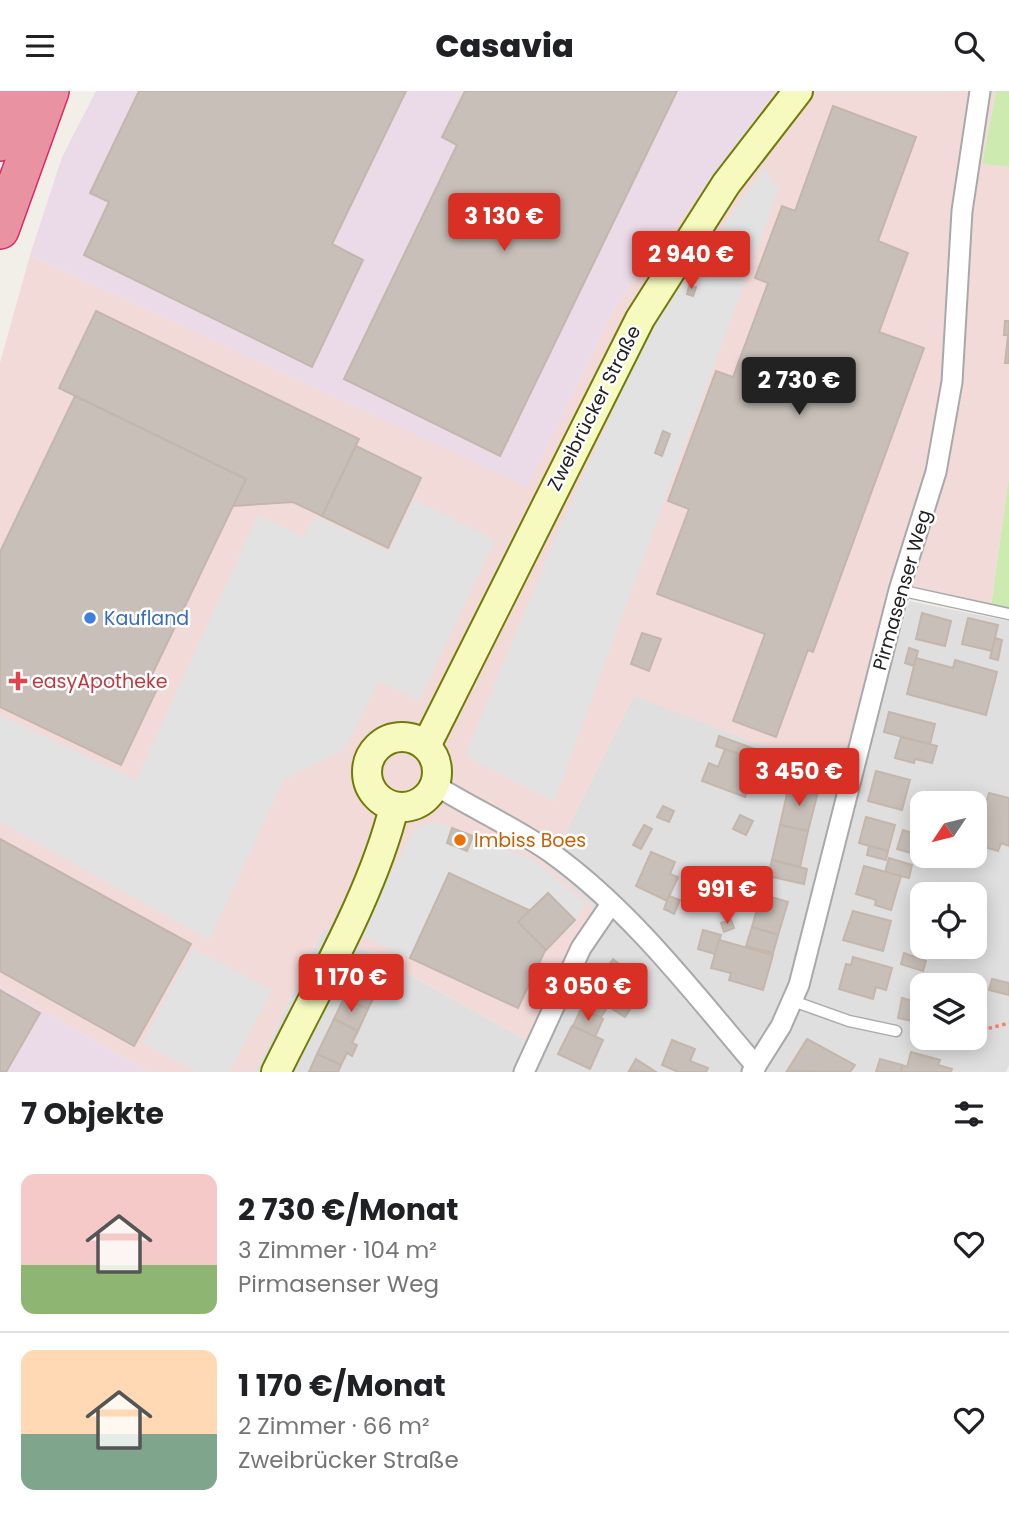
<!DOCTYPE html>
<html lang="de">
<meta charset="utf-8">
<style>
:root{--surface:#fff;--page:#f2f2f2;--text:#202124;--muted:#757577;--line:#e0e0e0;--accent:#d93025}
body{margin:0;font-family:Poppins,sans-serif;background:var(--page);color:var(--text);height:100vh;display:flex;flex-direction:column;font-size:26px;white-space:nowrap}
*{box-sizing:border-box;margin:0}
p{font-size:23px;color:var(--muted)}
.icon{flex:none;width:38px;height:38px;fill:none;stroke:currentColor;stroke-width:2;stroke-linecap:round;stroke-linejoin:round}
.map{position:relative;height:981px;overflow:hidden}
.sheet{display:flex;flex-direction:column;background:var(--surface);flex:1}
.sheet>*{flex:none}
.needle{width:46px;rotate:235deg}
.buttons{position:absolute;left:910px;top:700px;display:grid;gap:14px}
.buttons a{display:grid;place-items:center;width:77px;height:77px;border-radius:14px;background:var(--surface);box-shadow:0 4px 18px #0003;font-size:35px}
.price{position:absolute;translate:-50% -60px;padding:0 16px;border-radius:7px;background:var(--accent);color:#fff;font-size:23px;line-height:46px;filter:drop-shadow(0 2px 4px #0008)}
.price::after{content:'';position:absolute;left:50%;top:42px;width:21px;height:16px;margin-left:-10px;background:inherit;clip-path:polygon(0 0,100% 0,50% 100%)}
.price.selected{background:#222;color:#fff}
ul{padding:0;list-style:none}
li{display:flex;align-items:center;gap:21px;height:175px;padding:0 21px}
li+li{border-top:2px solid var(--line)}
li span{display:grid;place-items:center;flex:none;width:196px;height:140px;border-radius:14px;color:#555}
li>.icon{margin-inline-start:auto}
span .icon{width:84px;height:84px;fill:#fffc;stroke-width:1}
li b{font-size:30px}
h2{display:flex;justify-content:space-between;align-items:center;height:84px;padding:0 21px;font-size:30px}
header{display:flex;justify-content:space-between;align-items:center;height:91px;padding:0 21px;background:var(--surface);font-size:32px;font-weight:800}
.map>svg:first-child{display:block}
.residential{fill:#e0dfdf;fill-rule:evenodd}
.commercial{fill:#f2dad9}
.industrial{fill:#ebdbe8}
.grass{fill:#cdebb0}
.parking{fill:#e2e2e2}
.building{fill:#c7bfb8;stroke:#c4b6ab;stroke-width:2}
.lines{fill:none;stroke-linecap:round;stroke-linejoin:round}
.lane-casing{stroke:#a9a9a9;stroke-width:13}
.street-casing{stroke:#a9a9a9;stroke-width:23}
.secondary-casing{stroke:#707d05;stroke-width:32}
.highway-casing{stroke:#dc2a67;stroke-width:40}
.path{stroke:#fa8072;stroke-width:3.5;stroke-dasharray:3.5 3.5;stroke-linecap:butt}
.lane{stroke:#fff;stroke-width:10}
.street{stroke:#fff;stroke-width:19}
.secondary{stroke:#f7fabf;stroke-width:28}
.highway{stroke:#e892a2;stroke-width:37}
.shop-dot{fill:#3f7fe0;stroke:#fff;stroke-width:2.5}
.health-dot{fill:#e0444e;stroke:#fff;stroke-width:2.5}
.food-dot{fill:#e8710a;stroke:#fff;stroke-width:2.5}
.labels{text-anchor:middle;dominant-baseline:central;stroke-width:5;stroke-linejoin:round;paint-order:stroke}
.street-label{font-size:19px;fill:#222;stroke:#fff}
.shop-label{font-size:19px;fill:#366cbe;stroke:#fff;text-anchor:start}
.health-label{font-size:19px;fill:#be3a42;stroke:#fff;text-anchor:start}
.food-label{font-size:19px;fill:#c56008;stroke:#fff;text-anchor:start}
</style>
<header><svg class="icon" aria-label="menu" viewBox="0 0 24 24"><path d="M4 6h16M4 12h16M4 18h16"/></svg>Casavia<svg class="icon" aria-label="search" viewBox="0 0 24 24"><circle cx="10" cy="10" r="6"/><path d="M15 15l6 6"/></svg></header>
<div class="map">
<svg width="1009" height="981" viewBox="0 0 1009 981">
<rect width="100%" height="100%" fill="#f2efe9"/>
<path class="residential" d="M 909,510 L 1009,530 L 1009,974 L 1006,981 L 255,981 L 324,836 L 528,950 L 549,775 L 634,604 L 861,687 ZM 922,712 L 975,712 L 975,765 L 922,765 ZM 922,803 L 975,803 L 975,856 L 922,856 ZM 922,894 L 975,894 L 975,947 L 922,947 Z"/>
<polygon class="commercial" points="776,0 996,0 982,73 1009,76 1009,385 991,515 889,490 844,686 634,605 549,775 596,818 528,950 324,836 255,981 149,981 0,895 0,272 30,164 528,395 615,216"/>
<g class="industrial">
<polygon points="96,0 776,0 615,216 528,396 30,164 62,66"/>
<polygon points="0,895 149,981 0,981"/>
</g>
<g class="grass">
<polygon points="996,0 1009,0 1009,76 982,73"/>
<polygon points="1009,385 1009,519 991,515"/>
</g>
<g class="parking">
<polygon points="764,77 779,97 554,711 465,665 556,445 650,239"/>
<polygon points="414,408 495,449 419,610 379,590 345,658 284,689 209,849 0,731 0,624 136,689 258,424 304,446 315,425 389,460"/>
<polygon points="435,731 452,737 447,752 467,760 473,745 533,769 586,812 571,838 450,782 410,867 357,843 415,738"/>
<polygon points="193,857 272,899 229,981 197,981 142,952"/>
</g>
<g class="building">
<polygon points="139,0 406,0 332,153 363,169 312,276 84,164 109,111 90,102"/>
<polygon points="465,0 677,0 500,365 344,288 457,54 442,46"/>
<polygon points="833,15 916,46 878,150 908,162 879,241 924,257 813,561 808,559 776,646 733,630 765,543 657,503 689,418 668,410 716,280 733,286 768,192 755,187 782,115 795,120"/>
<polygon points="689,195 696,196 693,205 687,203"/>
<polygon points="96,220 359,348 322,425 293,411 233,415 246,388 59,297"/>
<polygon points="1005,230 1009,230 1009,272 1005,272 1008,244 1004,244"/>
<polygon points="75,305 246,388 147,594 157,598 121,674 0,616 0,461"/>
<polygon points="663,340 670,343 662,365 655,362"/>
<polygon points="356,355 421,387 388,457 322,425"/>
<polygon points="922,522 951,530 945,555 916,548"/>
<polygon points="968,527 998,534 992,560 962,553"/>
<polygon points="642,542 661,548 649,580 631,573"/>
<polygon points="995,547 1002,549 998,569 990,567"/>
<polygon points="909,557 918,560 914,575 905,572"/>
<polygon points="916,567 953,577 955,569 997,581 986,624 907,603"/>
<polygon points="889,621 935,633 930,653 884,641"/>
<polygon points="719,645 763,661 759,670 716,655"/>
<polygon points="901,646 937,655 932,672 915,668 914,672 895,667"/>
<polygon points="725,658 765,673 758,692 751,689 745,706 702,690 709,672 718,676"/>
<polygon points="876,680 910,689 902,719 868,710"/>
<polygon points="789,694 818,701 808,740 780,734"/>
<polygon points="989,702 1009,707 1009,755 1001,752 998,760 975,753"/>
<polygon points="663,715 674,720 669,731 657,726"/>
<polygon points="740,724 753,730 746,744 733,738"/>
<polygon points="866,726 895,734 888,760 859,752"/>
<polygon points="644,734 652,738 641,758 633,754"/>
<polygon points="780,734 808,740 800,776 772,769"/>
<polygon points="452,737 473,745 467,760 447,752"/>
<polygon points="903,739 922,745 921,765 897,758"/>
<polygon points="0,748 191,853 134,955 0,880"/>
<polygon points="869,755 888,760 886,769 867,764"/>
<polygon points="651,761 675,771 670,783 678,786 667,810 636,795"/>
<polygon points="889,767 912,774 909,787 885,781"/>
<polygon points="772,769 807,778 804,793 768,785"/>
<polygon points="864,775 901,785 891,819 875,814 876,809 856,803"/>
<polygon points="740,780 758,784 753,803 735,798"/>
<polygon points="449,782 546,827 540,839 552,845 518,917 410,867"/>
<polygon points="691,791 718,802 714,811 687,799"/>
<polygon points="548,802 575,829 546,859 518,831"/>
<polygon points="718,802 729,807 725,815 714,811"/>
<polygon points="761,803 788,811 778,844 752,836"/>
<polygon points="669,805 680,809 674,823 664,818"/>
<polygon points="853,820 891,830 883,860 843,849"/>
<polygon points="731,829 734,837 724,841 721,832"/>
<polygon points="752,836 778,844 773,862 746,855"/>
<polygon points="703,839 721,844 715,863 698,858"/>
<polygon points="719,849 773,864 763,899 729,889 731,882 711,877"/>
<polygon points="904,862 926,870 923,880 901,873"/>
<polygon points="853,866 892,877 886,899 876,896 873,908 839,898 846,873 851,874"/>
<polygon points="613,868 646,894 638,906 603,883"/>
<polygon points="603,883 638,906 625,926 590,904"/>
<polygon points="355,885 379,896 368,918 344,907"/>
<polygon points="992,888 1009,892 1009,904 989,899"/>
<polygon points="0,899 40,922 6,981 0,981"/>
<polygon points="590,904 608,915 601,926 581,918"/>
<polygon points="344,907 368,918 358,940 334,928"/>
<polygon points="902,907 921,912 916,931 898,927"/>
<polygon points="581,918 603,928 595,946 573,935"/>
<polygon points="334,928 358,940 352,952 357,954 352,965 347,962 341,974 317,963"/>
<polygon points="572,935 603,949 590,978 558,963"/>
<polygon points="807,948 855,974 850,981 787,980"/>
<polygon points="672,949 695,958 690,970 708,977 706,981 678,981 662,974"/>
<polygon points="911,961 940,969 938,974 952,978 951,981 901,981 902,974 907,976"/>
<polygon points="317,963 341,974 338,981 309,981"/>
<polygon points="636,968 656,981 629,980"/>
<polygon points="880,968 902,974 901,981 876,981"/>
</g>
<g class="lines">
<defs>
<g id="lane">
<polyline points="899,499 1009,523"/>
<polyline points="793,910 849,930 896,940"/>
</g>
<g id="street">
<path d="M 435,694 C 472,717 514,736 550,761 C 630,818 693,901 756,975"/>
<polyline points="524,981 581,857 611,813"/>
<polyline points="752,981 781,935 799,894 899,499 936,381 952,291 962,120 980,0"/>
</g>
<g id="secondary">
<circle cx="402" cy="681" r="35"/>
<polyline points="426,655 640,228 726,93 798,0"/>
<path d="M 276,981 C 316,899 373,803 394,716"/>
</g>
<g id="highway">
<polyline points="0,51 19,0"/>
<polyline points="0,139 50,0"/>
</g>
</defs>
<use href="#lane" class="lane-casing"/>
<use href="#street" class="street-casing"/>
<use href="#secondary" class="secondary-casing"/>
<use href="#highway" class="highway-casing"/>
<g class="path">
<polyline points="910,939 922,938"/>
<polyline points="975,941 1009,932"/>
</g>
<use href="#lane" class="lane"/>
<use href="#street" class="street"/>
<use href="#secondary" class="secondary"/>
<use href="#highway" class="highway"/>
</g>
<circle class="shop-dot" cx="90" cy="527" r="7"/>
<path class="health-dot" d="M14.5 579.5h7v7h7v7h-7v7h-7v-7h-7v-7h7z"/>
<circle class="food-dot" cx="460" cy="749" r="7"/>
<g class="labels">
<g class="street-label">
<text transform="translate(594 317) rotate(-63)">Zweibrücker Straße</text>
<text transform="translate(902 499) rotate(-74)">Pirmasenser Weg</text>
</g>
<g class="shop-label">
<text x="104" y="527">Kaufland</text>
</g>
<g class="health-label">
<text x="32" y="590">easyApotheke</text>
</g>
<g class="food-label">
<text x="474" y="749">Imbiss Boes</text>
</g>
</g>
</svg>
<div class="buttons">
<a><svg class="needle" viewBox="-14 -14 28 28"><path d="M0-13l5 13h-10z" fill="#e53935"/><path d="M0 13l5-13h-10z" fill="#757577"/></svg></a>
<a><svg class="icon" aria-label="locate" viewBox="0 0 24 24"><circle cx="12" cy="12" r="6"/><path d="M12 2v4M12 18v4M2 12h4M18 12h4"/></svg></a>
<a><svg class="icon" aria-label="layers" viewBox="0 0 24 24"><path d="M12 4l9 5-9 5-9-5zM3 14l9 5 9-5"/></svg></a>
</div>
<b class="price" style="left:504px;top:162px">3 130 €</b>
<b class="price" style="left:691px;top:200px">2 940 €</b>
<b class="price selected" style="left:799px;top:326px">2 730 €</b>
<b class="price" style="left:799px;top:717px">3 450 €</b>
<b class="price" style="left:727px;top:835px">991 €</b>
<b class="price" style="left:351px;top:923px">1 170 €</b>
<b class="price" style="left:588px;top:932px">3 050 €</b>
</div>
<section class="sheet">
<h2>7 Objekte<svg class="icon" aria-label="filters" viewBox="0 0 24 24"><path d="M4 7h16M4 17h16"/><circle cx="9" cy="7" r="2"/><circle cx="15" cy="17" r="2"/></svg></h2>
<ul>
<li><span style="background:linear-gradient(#f6c9c9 65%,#8fb573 0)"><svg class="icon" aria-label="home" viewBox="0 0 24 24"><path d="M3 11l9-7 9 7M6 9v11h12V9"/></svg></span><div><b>2 730 €/Monat</b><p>3 Zimmer · 104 m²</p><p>Pirmasenser Weg</p></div><svg class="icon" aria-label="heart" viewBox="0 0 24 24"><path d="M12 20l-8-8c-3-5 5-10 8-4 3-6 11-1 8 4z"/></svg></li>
<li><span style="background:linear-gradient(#ffd9b3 60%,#7fa58c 0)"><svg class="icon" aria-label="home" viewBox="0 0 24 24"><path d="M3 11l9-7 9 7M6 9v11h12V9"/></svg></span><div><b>1 170 €/Monat</b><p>2 Zimmer · 66 m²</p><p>Zweibrücker Straße</p></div><svg class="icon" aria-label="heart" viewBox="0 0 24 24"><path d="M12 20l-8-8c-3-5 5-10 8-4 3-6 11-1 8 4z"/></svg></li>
</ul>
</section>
